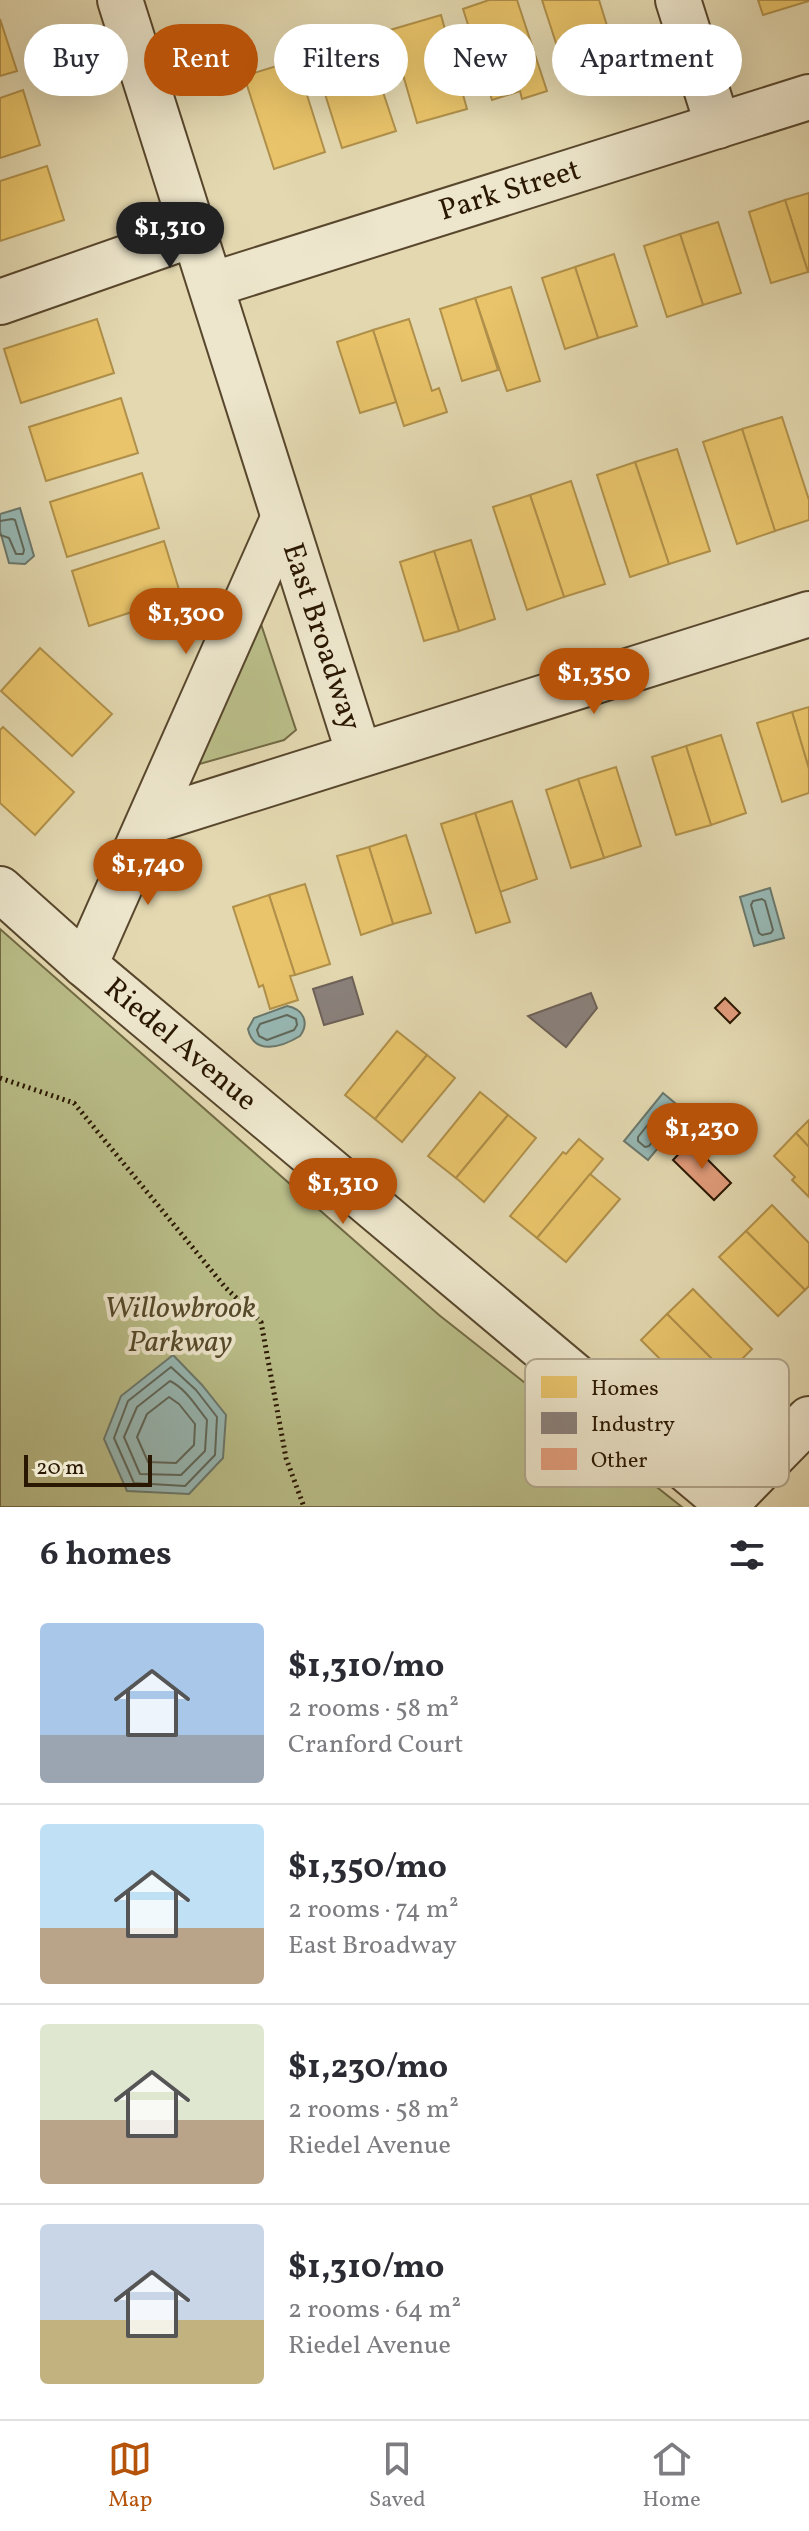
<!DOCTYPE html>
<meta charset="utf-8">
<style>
:root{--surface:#fff;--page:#f2f2f3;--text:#2b2b33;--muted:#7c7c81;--line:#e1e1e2;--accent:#b45309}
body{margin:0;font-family:Vollkorn,serif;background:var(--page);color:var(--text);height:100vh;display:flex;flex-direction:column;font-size:30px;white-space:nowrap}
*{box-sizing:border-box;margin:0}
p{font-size:26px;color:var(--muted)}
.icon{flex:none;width:44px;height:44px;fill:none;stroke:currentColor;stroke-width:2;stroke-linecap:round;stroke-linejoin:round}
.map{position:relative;height:1507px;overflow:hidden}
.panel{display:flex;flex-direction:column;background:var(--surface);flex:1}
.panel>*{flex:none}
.guide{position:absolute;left:24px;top:24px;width:762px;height:72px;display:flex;gap:16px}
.scale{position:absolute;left:24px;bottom:20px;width:128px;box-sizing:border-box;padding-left:8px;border:4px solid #2a1701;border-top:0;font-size:22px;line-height:28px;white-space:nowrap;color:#2a1701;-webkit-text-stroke:6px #ede6cc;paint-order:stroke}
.price{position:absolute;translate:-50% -68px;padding:0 18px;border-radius:28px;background:var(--accent);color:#fff;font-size:26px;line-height:52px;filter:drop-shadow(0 2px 4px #0008)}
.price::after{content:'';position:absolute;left:50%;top:48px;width:24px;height:18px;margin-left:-12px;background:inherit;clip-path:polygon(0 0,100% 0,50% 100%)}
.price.active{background:#222;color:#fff}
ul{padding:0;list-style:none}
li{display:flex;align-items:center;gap:24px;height:200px;padding:0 40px}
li+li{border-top:2px solid var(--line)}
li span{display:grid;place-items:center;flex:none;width:224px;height:160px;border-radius:8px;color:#555}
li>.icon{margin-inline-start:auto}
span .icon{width:96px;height:96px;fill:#fffc;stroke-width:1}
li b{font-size:34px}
h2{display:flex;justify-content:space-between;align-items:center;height:96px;padding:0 40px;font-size:34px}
.chip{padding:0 28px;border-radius:36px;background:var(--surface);box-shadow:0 8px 32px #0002;font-size:28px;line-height:72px}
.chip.active{background:var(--accent);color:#fff}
.tabs{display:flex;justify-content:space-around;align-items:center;height:112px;border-top:2px solid var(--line);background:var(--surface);font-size:22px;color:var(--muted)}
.tabs a{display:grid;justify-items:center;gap:4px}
.tabs .active{color:var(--accent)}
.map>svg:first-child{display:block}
.green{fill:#b9bd88;stroke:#726a44;stroke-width:2}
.water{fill:#97b8b4;stroke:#6b786c;stroke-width:2}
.homes{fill:#e9c46a;stroke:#b0904a;stroke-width:2}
.industry{fill:#8a817c;stroke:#6d6157;stroke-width:2}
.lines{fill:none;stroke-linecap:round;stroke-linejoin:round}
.shore{stroke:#60685a;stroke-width:2}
.building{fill:#e29c7b;stroke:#2a1701;stroke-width:2}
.minor-casing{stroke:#58472d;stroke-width:48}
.path{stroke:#2a1701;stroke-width:5;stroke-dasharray:2 4;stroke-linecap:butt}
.minor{stroke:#ede6cc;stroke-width:44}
.labels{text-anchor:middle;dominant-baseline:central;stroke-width:8;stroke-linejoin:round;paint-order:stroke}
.street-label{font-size:30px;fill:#2a1701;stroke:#ede6cc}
.park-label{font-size:30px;font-style:italic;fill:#55492a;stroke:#ede6cc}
.key{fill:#ede6cc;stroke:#b2a88f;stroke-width:2}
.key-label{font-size:22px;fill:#2a1701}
</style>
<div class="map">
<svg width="809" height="1507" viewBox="0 0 809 1507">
<rect width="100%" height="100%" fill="#e3d8b0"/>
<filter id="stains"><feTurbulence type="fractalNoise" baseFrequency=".0025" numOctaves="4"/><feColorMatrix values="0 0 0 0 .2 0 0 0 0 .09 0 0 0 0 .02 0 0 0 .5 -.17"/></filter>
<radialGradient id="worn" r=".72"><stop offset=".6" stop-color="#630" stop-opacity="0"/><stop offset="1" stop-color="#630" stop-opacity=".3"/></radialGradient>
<g class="green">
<polygon points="260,621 296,730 284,740 196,765"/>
<polygon points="0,929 439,1315 682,1507 0,1507"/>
</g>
<g class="water">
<polygon points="20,508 34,556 25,564 9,563 0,531 0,514"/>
<polygon points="770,888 784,938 754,946 740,897"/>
<path d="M 287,1006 C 303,1009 310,1022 300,1036 C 282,1047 254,1056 248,1029 L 254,1018 Z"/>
<polygon points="663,1093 687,1113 648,1160 624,1141"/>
<polygon points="173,1355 202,1385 226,1415 223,1458 189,1494 127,1491 104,1439 121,1396"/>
</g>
<g class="homes">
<polygon points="489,0 517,0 547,91 522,99 520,91 492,100 463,9"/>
<polygon points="542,0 599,0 618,61 567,77"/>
<polygon points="758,0 809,0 809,1 763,15"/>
<polygon points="441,15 467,109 417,123 390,30"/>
<polygon points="0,19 17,71 0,76"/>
<polygon points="366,39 369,50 382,46 384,51 394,82 381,86 396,131 342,148 313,56"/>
<polygon points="296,60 325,152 274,169 244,76"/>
<polygon points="23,90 40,145 0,158 0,98"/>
<polygon points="47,166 64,220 0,241 0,181"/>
<polygon points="809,193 809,272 808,272 785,200"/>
<polygon points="785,200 808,272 771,283 749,212"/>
<polygon points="718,222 741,293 703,305 680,234"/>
<polygon points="680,234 703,305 667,317 644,246"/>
<polygon points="614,254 637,326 598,338 575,267"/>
<polygon points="575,267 598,338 565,349 542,278"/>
<polygon points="511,287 540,381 507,391 475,298"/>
<polygon points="475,298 498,370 462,381 440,309"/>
<polygon points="97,319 114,373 21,403 4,349"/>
<polygon points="409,319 432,391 439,388 447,412 404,426 373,330"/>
<polygon points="373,330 396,402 360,413 337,342"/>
<polygon points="121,398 138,453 46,481 29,427"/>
<polygon points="782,417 809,500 809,520 775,531 742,429"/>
<polygon points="742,429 775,531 737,544 703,442"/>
<polygon points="677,449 710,551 669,564 635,462"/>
<polygon points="635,462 669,564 630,577 597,475"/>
<polygon points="142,473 159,528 67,557 50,502"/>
<polygon points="571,481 605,584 564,597 530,495"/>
<polygon points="530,495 564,597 527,610 493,507"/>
<polygon points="471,540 495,619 459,631 434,551"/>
<polygon points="164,541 181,596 89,626 72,571"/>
<polygon points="434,551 459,631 424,641 400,562"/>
<polygon points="40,648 112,714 72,756 1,691"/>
<polygon points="809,707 809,769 792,712"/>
<polygon points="792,712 809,769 809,793 782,802 757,723"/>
<polygon points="3,727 74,792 35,835 0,803 0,730"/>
<polygon points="721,735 746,813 711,825 686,746"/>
<polygon points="686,746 711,825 676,835 652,757"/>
<polygon points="616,767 641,846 604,858 578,779"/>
<polygon points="578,779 604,858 571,868 546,790"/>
<polygon points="512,801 537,879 500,892 475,813"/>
<polygon points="475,813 510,922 476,933 441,824"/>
<polygon points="406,835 431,913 393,924 369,847"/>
<polygon points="369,847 393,924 361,935 337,856"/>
<polygon points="305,884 330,964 295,975 269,895"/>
<polygon points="269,895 295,975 290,976 298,1000 270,1009 263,985 259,987 233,907"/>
<polygon points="397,1031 427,1055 375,1119 345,1095"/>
<polygon points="427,1055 455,1078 402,1142 375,1119"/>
<polygon points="480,1092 508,1115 456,1178 428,1156"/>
<polygon points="508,1115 536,1138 484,1202 456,1178"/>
<polygon points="809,1120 809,1147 796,1133"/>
<polygon points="796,1133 809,1147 809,1197 792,1180 795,1177 774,1156"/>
<polygon points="579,1139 603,1159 537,1238 510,1216 563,1152 566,1154"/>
<polygon points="590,1174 620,1199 566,1262 537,1238"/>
<polygon points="772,1205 809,1243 809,1286 805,1290 746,1231"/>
<polygon points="746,1231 805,1290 778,1316 719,1257"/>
<polygon points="693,1289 752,1349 727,1374 667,1314"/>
<polygon points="667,1314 727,1374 700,1399 641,1340"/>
</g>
<g class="industry">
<polygon points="352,977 363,1014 324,1025 313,989"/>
<polygon points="591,993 597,1008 566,1047 528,1016"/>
</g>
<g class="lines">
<g class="shore">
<polyline points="0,521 12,519 15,520 24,550 23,554 16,554 9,538 0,535"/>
<polygon points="762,899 765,901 773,930 771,933 762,935 759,933 751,905 753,901"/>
<polygon points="287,1015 296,1019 297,1025 294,1030 267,1040 259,1036 257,1030 260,1024"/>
<polygon points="662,1107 666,1107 673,1112 673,1116 649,1146 645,1147 638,1141 638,1137"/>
<polygon points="171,1367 196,1390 217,1417 215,1455 185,1486 134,1483 114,1438 128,1401"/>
<path d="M 170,1381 C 185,1388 196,1406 207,1420 L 205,1451 L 181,1475 L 140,1474 L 124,1437 L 137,1407 Z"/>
<polygon points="169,1397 179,1404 195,1424 194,1445 176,1463 148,1462 137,1437 147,1414"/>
</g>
</g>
<g class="building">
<polygon points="725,998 740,1013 730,1023 715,1008"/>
<polygon points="690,1142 731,1183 714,1200 673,1160"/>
</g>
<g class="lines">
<defs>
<g id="minor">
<polyline points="120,0 359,754"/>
<polyline points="678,0 718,126"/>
<polyline points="211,285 809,97"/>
<polyline points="0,302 194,234"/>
<polyline points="150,821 809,614"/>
<polyline points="0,889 85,965 731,1507"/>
<polyline points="85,965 283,519"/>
<polyline points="726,1504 809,1419"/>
</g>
</defs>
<use href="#minor" class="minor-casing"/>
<polyline class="path" points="0,1078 74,1103 225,1287 261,1322 286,1458 304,1507"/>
<use href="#minor" class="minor"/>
</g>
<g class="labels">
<g class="street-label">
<text transform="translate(510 191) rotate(-17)">Park Street</text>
<text transform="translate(321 637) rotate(72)">East Broadway</text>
<text transform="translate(180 1045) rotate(40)">Riedel Avenue</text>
</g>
<g class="park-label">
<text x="180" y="1309">Willowbrook<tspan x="180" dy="34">Parkway</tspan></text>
</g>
</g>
<rect x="525" y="1359" width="264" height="128" rx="12" class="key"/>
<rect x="541" y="1376" width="36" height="22" fill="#e9c46a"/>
<rect x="541" y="1412" width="36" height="22" fill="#8a817c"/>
<rect x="541" y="1448" width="36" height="22" fill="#e29c7b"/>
<g class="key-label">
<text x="591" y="1395">Homes</text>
<text x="591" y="1431">Industry</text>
<text x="591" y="1467">Other</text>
</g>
<rect width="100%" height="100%" filter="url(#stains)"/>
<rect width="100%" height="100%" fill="url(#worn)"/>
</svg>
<div class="scale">20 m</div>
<b class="price active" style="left:170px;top:270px">$1,310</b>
<b class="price" style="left:186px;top:656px">$1,300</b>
<b class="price" style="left:594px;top:716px">$1,350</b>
<b class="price" style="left:148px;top:907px">$1,740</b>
<b class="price" style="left:702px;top:1171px">$1,230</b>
<b class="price" style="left:343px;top:1226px">$1,310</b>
<div class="guide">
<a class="chip">Buy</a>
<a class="chip active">Rent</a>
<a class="chip">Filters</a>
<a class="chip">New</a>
<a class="chip">Apartment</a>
</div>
</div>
<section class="panel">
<h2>6 homes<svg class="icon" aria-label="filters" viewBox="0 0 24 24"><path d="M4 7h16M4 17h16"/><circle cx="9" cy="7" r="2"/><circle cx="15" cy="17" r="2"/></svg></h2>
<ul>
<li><span style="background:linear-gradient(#a9c7e8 70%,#9aa5b1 0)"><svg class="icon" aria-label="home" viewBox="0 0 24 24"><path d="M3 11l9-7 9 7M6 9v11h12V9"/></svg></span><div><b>$1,310/mo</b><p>2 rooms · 58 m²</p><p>Cranford Court</p></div></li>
<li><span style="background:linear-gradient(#bfe0f5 65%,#b9a48a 0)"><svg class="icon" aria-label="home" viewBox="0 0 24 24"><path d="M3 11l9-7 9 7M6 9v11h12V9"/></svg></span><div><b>$1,350/mo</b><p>2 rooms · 74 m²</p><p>East Broadway</p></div></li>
<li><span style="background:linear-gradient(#dfe7d0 60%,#b9a48a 0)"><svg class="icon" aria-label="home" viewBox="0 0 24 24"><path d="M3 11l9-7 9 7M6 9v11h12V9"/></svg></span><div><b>$1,230/mo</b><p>2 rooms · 58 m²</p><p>Riedel Avenue</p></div></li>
<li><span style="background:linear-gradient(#c9d6e8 60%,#c2b280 0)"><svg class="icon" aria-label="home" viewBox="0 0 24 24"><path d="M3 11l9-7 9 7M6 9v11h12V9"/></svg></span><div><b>$1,310/mo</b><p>2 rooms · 64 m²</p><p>Riedel Avenue</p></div></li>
</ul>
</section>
<nav class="tabs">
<a class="active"><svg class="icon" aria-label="map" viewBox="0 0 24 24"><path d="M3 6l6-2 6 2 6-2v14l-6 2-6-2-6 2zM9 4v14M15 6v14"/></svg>Map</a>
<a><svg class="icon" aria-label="saved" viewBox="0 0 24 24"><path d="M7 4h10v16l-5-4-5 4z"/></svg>Saved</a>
<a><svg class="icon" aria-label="home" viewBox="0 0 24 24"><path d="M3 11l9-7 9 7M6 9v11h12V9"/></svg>Home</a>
</nav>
